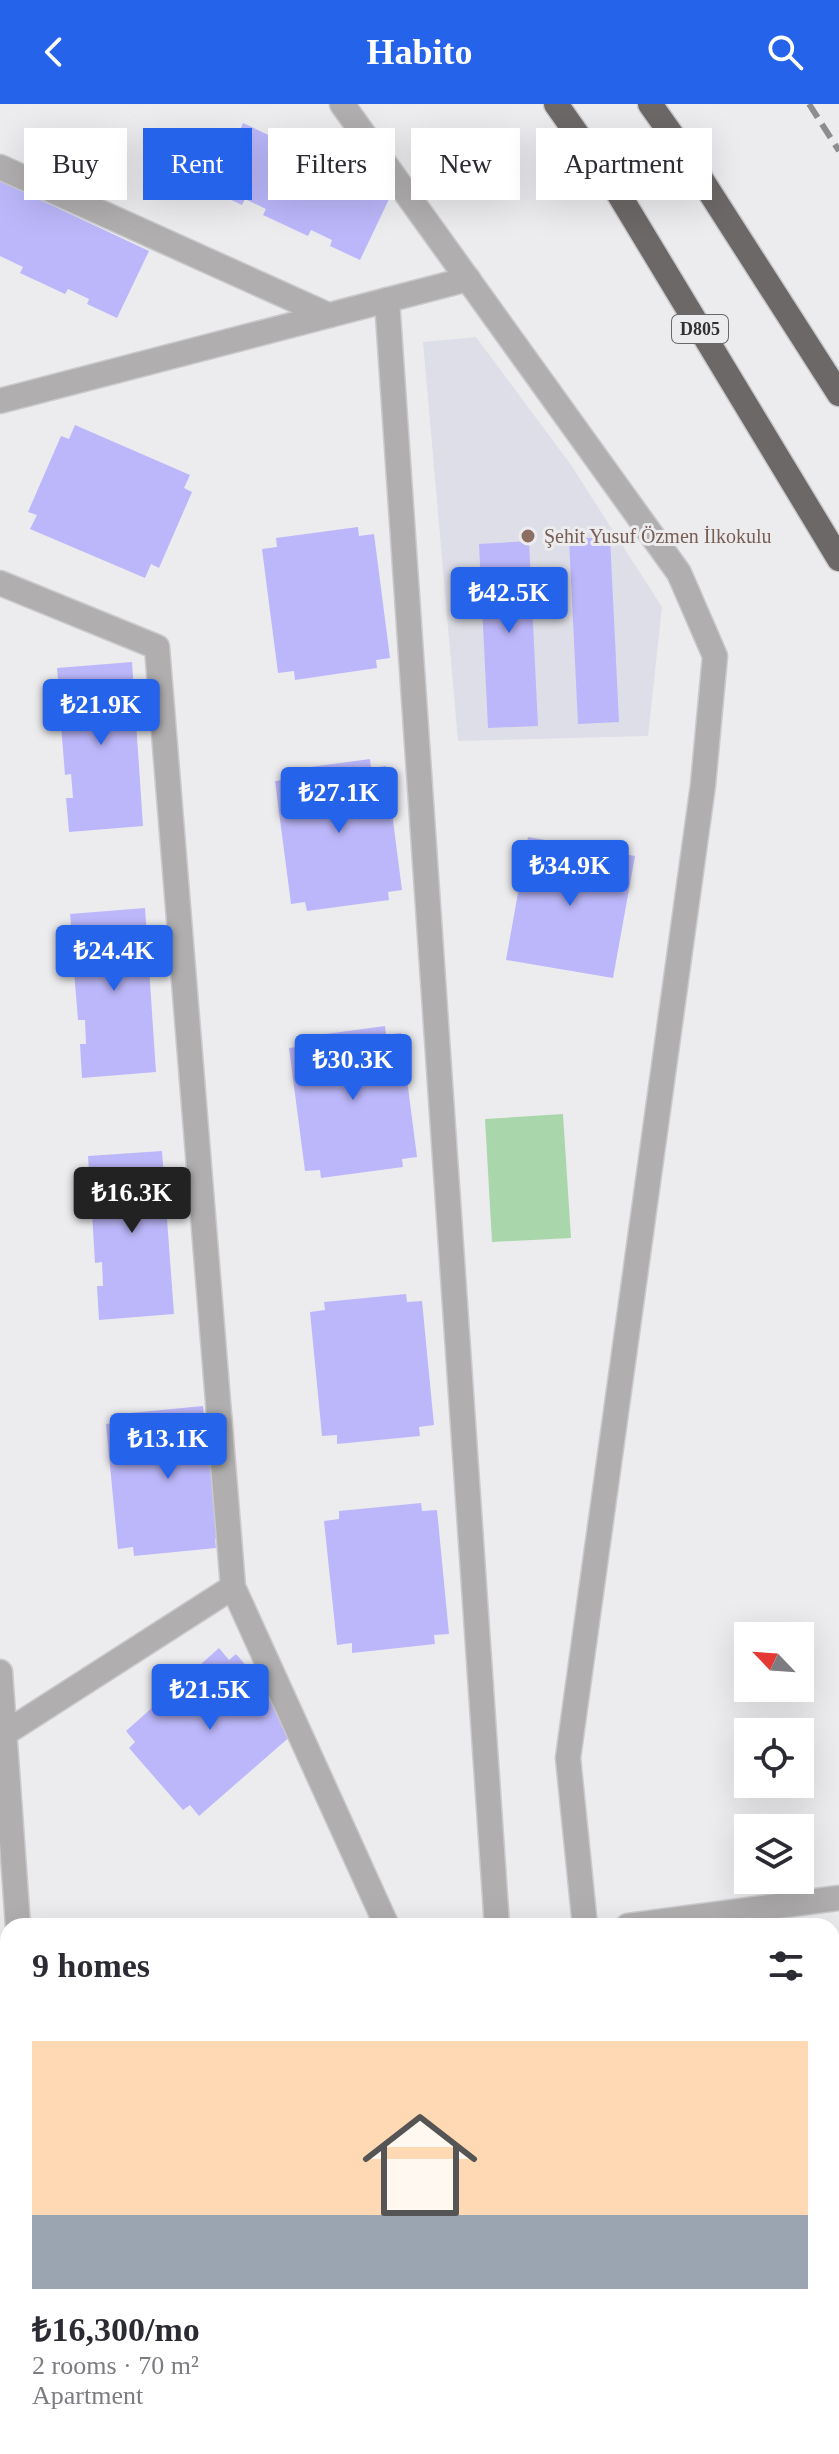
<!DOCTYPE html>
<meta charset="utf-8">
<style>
:root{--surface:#fff;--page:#f2f2f3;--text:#2b2b33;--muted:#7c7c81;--accent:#2563eb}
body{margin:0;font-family:"Times New Roman",serif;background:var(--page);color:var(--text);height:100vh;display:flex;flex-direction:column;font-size:30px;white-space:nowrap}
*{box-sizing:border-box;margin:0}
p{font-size:26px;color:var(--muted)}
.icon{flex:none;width:44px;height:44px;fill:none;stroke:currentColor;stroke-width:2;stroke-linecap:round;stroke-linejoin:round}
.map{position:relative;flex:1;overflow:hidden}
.panel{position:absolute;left:0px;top:1814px;width:840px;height:536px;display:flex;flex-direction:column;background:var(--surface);border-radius:24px 24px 0 0;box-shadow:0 8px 32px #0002}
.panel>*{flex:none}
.guide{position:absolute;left:24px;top:24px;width:792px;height:72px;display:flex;gap:16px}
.needle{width:52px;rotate:295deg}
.controls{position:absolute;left:734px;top:1518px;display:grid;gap:16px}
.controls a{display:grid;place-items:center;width:80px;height:80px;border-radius:0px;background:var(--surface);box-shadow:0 8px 32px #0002;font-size:40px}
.price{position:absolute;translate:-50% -68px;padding:0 18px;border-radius:8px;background:var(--accent);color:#fff;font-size:26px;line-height:52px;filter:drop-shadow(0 2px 4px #0008)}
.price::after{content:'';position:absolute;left:50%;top:48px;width:24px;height:18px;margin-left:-12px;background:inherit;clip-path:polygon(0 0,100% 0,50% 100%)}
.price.selected{background:#222;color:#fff}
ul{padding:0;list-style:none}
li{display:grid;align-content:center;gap:16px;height:424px;padding:0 32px}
li span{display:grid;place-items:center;height:248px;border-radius:0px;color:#555}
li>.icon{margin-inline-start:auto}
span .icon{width:144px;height:144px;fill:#fffc;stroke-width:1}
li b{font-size:34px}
h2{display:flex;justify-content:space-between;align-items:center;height:96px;padding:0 32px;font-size:34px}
.pill{padding:0 28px;border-radius:0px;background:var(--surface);box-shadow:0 8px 32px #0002;font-size:28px;line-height:72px}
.pill.selected{background:var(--accent);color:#fff}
header{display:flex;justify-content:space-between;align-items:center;height:104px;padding:0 32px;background:var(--accent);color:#fff;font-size:36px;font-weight:700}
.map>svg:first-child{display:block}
.built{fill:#dedee8}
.green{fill:#a9d7ab}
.building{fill:#bcb7fa}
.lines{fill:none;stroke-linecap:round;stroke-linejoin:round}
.lane-casing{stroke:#cacacd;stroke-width:17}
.street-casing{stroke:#cacacd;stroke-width:27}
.highway-casing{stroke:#cacacd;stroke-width:27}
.path{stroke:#a2a2a4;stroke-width:5;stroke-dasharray:8 4;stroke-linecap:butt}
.lane{stroke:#b0aeae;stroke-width:14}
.street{stroke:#b0aeae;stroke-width:24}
.highway{stroke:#6b6867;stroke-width:24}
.rail{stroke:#8d8d8f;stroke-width:6;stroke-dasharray:16 8;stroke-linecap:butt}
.education-dot{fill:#8d6e63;stroke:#ececef;stroke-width:3}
.labels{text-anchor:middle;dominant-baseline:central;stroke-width:6;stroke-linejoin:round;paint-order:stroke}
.shield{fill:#ececef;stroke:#69696b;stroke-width:2}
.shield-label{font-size:18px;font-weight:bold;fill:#313132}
.education-label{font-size:20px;fill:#785e54;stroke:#ececef;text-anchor:start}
</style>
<header><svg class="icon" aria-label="back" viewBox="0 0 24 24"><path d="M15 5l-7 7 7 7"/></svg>Habito<svg class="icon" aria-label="search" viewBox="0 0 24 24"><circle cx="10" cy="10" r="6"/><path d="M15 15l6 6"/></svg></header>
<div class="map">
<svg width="839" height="2350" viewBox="0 0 839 2350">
<rect width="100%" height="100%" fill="#ececef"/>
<polygon class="built" points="476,233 571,361 662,503 648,632 458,637 423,238"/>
<polygon class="green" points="563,1010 571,1134 492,1138 485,1015"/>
<g class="building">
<polygon points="243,19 392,89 360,156 330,142 332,136 311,126 308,132 263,111 266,105 245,95 242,101 212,87"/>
<polygon points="0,77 149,147 117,214 87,200 89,195 68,185 65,190 20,169 23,163 0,152"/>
<polygon points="75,321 190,371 184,384 192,388 159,464 151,460 145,474 30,425 37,411 28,408 61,332 69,335"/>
<polygon points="358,423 359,432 374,430 390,554 376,556 377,564 295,576 294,567 278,569 262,445 277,443 276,434"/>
<polygon points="610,433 619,618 578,620 569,435"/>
<polygon points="529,437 538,622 488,624 479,440"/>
<polygon points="132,558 143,722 69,728 66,694 73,694 71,670 65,671 61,621 68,621 66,597 60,598 57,564"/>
<polygon points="370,655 371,664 386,662 402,786 388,788 389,796 307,807 305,798 291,800 275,677 289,675 288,666"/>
<polygon points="528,733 635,752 613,874 506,856"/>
<polygon points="145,804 156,968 82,974 80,940 86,940 85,916 78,916 74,867 81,867 79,843 73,843 70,810"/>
<polygon points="385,922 386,931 401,929 417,1053 402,1055 403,1063 321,1074 320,1066 305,1067 289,944 304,942 303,933"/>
<polygon points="162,1047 174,1210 99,1216 97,1182 103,1182 102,1158 95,1159 92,1109 98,1109 97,1085 90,1085 88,1052"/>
<polygon points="406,1190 407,1198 422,1197 434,1321 419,1323 420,1332 337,1340 337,1331 322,1332 310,1208 325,1206 324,1198"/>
<polygon points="203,1302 204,1311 219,1310 230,1434 215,1435 216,1444 134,1452 133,1443 118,1445 106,1320 121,1319 120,1310"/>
<polygon points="421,1399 422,1407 437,1406 449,1530 434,1531 435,1540 352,1549 352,1539 337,1541 324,1417 339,1415 339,1407"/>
<polygon points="219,1544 229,1556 236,1550 290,1612 293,1630 199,1712 190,1701 183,1706 129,1644 135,1638 126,1627"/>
<polygon points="832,1988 839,1994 839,2009 832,2018"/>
<polygon points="832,2158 839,2164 839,2176 832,2185"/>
<polygon points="310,2342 380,2342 374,2350 320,2350"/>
<polygon points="603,2342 652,2342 662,2350 605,2350 606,2348 601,2344"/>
</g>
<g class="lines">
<defs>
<g id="lane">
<polyline points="832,2249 839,2241"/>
<polyline points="722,2342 732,2350"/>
<polyline points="748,2350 755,2342"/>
</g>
<g id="street">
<polyline points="342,0 679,469 715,552 703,681 568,1654 585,1822"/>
<polyline points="0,63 328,211"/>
<polyline points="387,196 497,1822"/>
<polyline points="0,297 468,175"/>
<polyline points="0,479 157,543 233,1483 387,1822"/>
<polyline points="0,1568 18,1822"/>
<polyline points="4,1630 233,1483"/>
<polyline points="628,1822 839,1794"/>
<polyline points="68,2342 69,2350"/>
<polyline points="251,2342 260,2350"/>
</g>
<g id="highway">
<polyline points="556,0 615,84 839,455"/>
<polyline points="650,0 684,48 839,290"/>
</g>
</defs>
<use href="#lane" class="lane-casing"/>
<use href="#street" class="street-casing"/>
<use href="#highway" class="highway-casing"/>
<polyline class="path" points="0,1913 8,1910"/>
<use href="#lane" class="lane"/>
<use href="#street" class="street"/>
<use href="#highway" class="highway"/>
<polyline class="rail" points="809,0 839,47"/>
</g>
<circle class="education-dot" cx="528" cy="432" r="8"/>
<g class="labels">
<rect class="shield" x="672" y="211" width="56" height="28" rx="6"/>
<g class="shield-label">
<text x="700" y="225">D805</text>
</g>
<g class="education-label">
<text x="544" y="432">Şehit Yusuf Özmen İlkokulu</text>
</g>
</g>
</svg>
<div class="controls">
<a><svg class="needle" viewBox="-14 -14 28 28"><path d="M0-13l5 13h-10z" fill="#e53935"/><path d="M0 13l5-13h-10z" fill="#7c7c81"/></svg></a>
<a><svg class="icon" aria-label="locate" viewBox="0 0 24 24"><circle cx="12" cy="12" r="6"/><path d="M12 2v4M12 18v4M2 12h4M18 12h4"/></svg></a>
<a><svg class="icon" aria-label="layers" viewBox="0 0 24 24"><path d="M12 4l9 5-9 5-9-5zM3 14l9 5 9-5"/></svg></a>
</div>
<b class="price" style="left:509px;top:531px">₺42.5K</b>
<b class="price" style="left:101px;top:643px">₺21.9K</b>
<b class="price" style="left:339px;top:731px">₺27.1K</b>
<b class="price" style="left:570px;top:804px">₺34.9K</b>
<b class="price" style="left:114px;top:889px">₺24.4K</b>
<b class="price" style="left:353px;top:998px">₺30.3K</b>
<b class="price selected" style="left:132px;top:1131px">₺16.3K</b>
<b class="price" style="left:168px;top:1377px">₺13.1K</b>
<b class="price" style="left:210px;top:1628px">₺21.5K</b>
<div class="guide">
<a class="pill">Buy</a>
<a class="pill selected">Rent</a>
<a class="pill">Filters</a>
<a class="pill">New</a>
<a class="pill">Apartment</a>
</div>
<section class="panel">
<h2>9 homes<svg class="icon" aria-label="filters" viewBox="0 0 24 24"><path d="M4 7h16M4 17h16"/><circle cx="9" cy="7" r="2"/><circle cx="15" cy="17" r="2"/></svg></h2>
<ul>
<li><span style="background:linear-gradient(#ffd9b3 70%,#9aa5b1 0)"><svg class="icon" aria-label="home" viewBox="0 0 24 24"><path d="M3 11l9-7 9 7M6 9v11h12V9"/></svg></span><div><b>₺16,300/mo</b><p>2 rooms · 70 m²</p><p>Apartment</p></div></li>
</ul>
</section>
</div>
